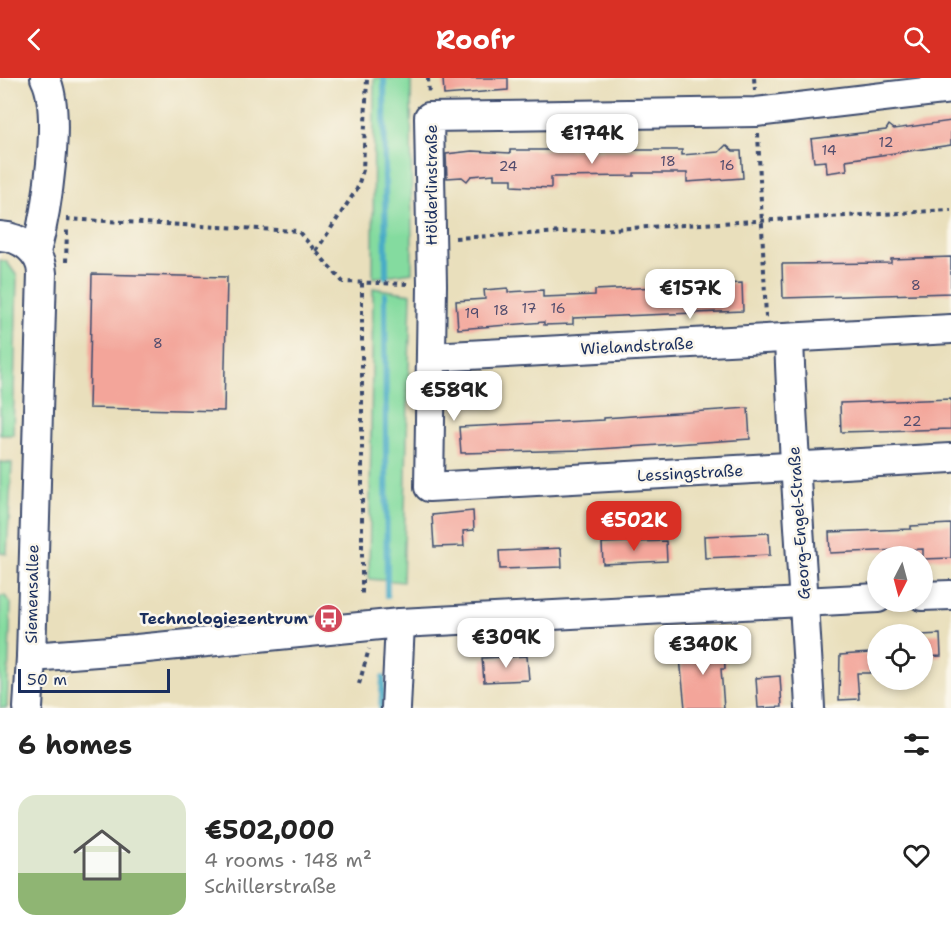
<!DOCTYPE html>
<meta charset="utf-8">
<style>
:root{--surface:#fff;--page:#f2f2f2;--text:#222;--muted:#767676;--line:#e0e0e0;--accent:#d93025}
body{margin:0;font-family:"Shantell Sans",sans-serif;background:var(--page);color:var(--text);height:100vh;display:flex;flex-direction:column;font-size:22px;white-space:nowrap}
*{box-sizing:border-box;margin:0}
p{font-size:20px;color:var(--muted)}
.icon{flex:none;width:33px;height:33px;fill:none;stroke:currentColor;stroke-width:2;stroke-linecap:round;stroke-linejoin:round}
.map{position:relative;height:630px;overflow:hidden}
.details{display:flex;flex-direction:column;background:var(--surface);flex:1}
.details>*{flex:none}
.needle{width:39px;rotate:186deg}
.fabs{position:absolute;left:867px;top:468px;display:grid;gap:12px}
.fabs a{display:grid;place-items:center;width:66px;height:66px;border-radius:50%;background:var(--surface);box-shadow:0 3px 9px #0003;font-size:30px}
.scale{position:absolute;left:18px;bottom:15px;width:152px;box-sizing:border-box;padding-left:6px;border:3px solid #1b2f5e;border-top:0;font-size:16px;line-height:21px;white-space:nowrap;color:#1b2f5e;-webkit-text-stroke:4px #fbf7ec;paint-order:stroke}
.price{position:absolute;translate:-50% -51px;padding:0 14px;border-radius:12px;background:#fff;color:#222;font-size:20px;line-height:39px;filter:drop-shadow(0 2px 3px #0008)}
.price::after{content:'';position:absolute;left:50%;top:36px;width:18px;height:14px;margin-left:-9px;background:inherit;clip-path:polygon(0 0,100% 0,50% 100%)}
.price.on{background:var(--accent);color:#fff}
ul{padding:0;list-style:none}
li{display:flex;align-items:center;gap:18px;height:150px;padding:0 18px}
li+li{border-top:2px solid var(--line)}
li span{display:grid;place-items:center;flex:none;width:168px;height:120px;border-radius:18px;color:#555}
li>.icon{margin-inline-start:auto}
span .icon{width:72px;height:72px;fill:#fffc;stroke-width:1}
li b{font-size:26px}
h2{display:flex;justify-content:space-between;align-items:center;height:72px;padding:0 18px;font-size:26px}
header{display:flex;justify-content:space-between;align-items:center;height:78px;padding:0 18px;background:var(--accent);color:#fff;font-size:27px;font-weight:700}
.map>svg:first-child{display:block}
.green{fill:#84db9f;stroke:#50857e;stroke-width:1.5}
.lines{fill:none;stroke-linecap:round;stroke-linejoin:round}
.stream{stroke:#46aac6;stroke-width:6}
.building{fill:#f3a59a}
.minor-casing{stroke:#3a496c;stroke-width:32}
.path{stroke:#3a496c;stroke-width:4;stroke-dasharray:4.5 4.5;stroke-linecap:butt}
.minor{stroke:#fff;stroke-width:28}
.labels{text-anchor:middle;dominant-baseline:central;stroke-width:5;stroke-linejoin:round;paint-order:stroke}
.number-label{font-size:14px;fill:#514c6d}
.street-label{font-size:16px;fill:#1b2f5e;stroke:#fbf7ec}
.poi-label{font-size:16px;font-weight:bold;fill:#1b2f5e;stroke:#fbf7ec;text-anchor:end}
</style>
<header><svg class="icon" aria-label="back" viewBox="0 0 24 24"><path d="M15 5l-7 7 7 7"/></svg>Roofr<svg class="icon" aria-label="search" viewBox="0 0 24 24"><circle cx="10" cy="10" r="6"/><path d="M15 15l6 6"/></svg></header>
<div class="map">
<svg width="951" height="630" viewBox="0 0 951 630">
<rect width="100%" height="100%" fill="#fbf7ec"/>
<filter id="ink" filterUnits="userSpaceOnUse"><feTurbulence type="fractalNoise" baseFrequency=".0167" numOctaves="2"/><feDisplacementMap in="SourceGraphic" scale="12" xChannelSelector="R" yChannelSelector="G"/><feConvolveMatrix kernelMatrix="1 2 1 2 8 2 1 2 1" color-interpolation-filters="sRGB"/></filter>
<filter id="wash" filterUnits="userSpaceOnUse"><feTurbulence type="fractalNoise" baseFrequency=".008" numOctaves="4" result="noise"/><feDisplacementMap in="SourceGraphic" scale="24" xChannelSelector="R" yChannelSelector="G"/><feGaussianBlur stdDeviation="1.35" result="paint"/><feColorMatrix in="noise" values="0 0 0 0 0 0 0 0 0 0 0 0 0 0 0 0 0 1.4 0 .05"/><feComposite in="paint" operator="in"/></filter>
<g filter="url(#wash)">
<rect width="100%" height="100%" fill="#e9dfbc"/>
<g class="green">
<polygon points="374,0 411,0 412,187 412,194 373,200"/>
<polygon points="0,182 7,184 17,198 13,357 0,357"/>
<polygon points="373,210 411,216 403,504 369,501"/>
<polygon points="0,384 12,385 7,476 0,475"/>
<polygon points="0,518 5,518 11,526 7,630 0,630"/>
</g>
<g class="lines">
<g class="stream">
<polyline points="384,0 386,199"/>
<polyline points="385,217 387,518"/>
<polyline points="381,630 383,600"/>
</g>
</g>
<g id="blocks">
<g class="building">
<polygon points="443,0 508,0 508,12 444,17"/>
<polygon points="951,43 951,67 846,82 847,92 827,95 826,83 814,84 811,61 886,52 889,47 894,51"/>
<polygon points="726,67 733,73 741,73 743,100 687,104 687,95 634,95 634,98 551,99 551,110 512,108 512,101 494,101 494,96 471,98 467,103 462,99 447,100 446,76 472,73 510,75 510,72 682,72 682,77 719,74"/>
<polygon points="951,179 951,215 783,220 782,186 891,185 891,181"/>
<polygon points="92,196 227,199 224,333 89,330"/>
<polygon points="742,205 743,233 573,240 573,246 544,247 544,244 458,251 456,223 485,221 484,212 508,210 508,214 543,212 543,219 595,217 595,212"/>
<polygon points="951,321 951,351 841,354 840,325"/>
<polygon points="748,330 750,361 584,372 461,375 459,349 604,342 604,340"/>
<polygon points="473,433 474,452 463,453 464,468 434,469 432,437"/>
<polygon points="951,446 951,480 923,481 923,471 830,475 829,454 911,451 911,448"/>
<polygon points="769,455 770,477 705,480 704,458"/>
<polygon points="666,463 667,483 603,486 602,465"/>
<polygon points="561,470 562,489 500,491 499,473"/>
<polygon points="940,556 941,578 922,579 922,557"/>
<polygon points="724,567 725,591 721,591 724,630 685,630 679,570"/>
<polygon points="870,575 871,595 857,595 859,621 839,622 840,577"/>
<polygon points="527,578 529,602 484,604 482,580"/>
<polygon points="780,598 782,629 758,630 756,600"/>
</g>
</g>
</g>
<g filter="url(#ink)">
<use href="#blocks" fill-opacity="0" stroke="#3a496c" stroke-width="1.5"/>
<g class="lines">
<defs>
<g id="minor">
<polyline points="951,11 756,34 429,39 432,207 429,409 951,380"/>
<path d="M 0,158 C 21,159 41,174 42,195 L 31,579 L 137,571 L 400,545 L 878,520"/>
<path d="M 36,174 C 46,136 63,35 45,0"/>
<path d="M 789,260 C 793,384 804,507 810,630"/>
<polyline points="431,279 951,251"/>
<polyline points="922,518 951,517"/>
<polyline points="28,630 31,579"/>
<polyline points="396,630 400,545"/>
</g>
</defs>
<use href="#minor" class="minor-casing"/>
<g class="path">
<polyline points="428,0 429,17"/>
<polyline points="754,0 755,12"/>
<polyline points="758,55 766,240"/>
<polyline points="66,141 298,153 343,204 410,206"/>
<polyline points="455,160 951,132"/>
<polyline points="316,173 357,111 363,92 367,0"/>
<polyline points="66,184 67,152"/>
<polyline points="362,205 362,516"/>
<polyline points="359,606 369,571"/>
</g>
<use href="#minor" class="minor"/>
</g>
</g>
<defs>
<symbol id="bus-disc" viewBox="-11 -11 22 22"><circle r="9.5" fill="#d1495b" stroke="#fbf7ec"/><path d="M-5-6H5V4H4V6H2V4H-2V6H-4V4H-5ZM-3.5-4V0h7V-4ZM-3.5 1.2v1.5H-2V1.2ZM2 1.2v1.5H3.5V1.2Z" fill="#fff"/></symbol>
</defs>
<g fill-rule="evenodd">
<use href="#bus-disc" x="312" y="524" width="33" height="33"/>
</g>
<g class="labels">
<g class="number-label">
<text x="886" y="64">12</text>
<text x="829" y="72">14</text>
<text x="668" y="83">18</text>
<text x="727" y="87">16</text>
<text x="508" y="88">24</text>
<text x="916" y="207">8</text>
<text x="529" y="230">17</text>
<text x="558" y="230">16</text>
<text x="501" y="232">18</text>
<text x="472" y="235">19</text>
<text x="158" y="265">8</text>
<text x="912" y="343">22</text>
</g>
<g class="street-label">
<text transform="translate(431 107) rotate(-90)">Hölderlinstraße</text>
<text transform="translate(637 268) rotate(-3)">Wielandstraße</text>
<text transform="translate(690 395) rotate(-3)">Lessingstraße</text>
<text transform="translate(799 445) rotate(-94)">Georg-Engel-Straße</text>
<text transform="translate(32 516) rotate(-89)">Siemensallee</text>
</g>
<g class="poi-label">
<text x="308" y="540">Technologiezentrum</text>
</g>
</g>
</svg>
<div class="fabs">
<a><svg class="needle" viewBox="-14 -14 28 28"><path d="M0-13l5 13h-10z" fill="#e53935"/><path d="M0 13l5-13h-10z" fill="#767676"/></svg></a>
<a><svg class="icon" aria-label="locate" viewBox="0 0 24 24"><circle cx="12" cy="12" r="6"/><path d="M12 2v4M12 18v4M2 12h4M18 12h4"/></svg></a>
</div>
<div class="scale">50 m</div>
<b class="price" style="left:592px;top:87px">€174K</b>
<b class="price" style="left:690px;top:242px">€157K</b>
<b class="price" style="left:454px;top:344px">€589K</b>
<b class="price on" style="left:634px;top:474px">€502K</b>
<b class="price" style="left:506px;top:591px">€309K</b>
<b class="price" style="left:703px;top:598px">€340K</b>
</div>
<section class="details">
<h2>6 homes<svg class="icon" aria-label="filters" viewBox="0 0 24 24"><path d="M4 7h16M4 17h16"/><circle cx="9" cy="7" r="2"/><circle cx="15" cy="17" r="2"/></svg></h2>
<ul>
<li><span style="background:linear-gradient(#dfe7d0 65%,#8fb573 0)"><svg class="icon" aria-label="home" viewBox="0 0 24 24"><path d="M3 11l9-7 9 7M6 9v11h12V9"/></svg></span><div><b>€502,000</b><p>4 rooms · 148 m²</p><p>Schillerstraße</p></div><svg class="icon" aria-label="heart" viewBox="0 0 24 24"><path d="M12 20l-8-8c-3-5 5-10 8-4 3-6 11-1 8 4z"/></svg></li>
</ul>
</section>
